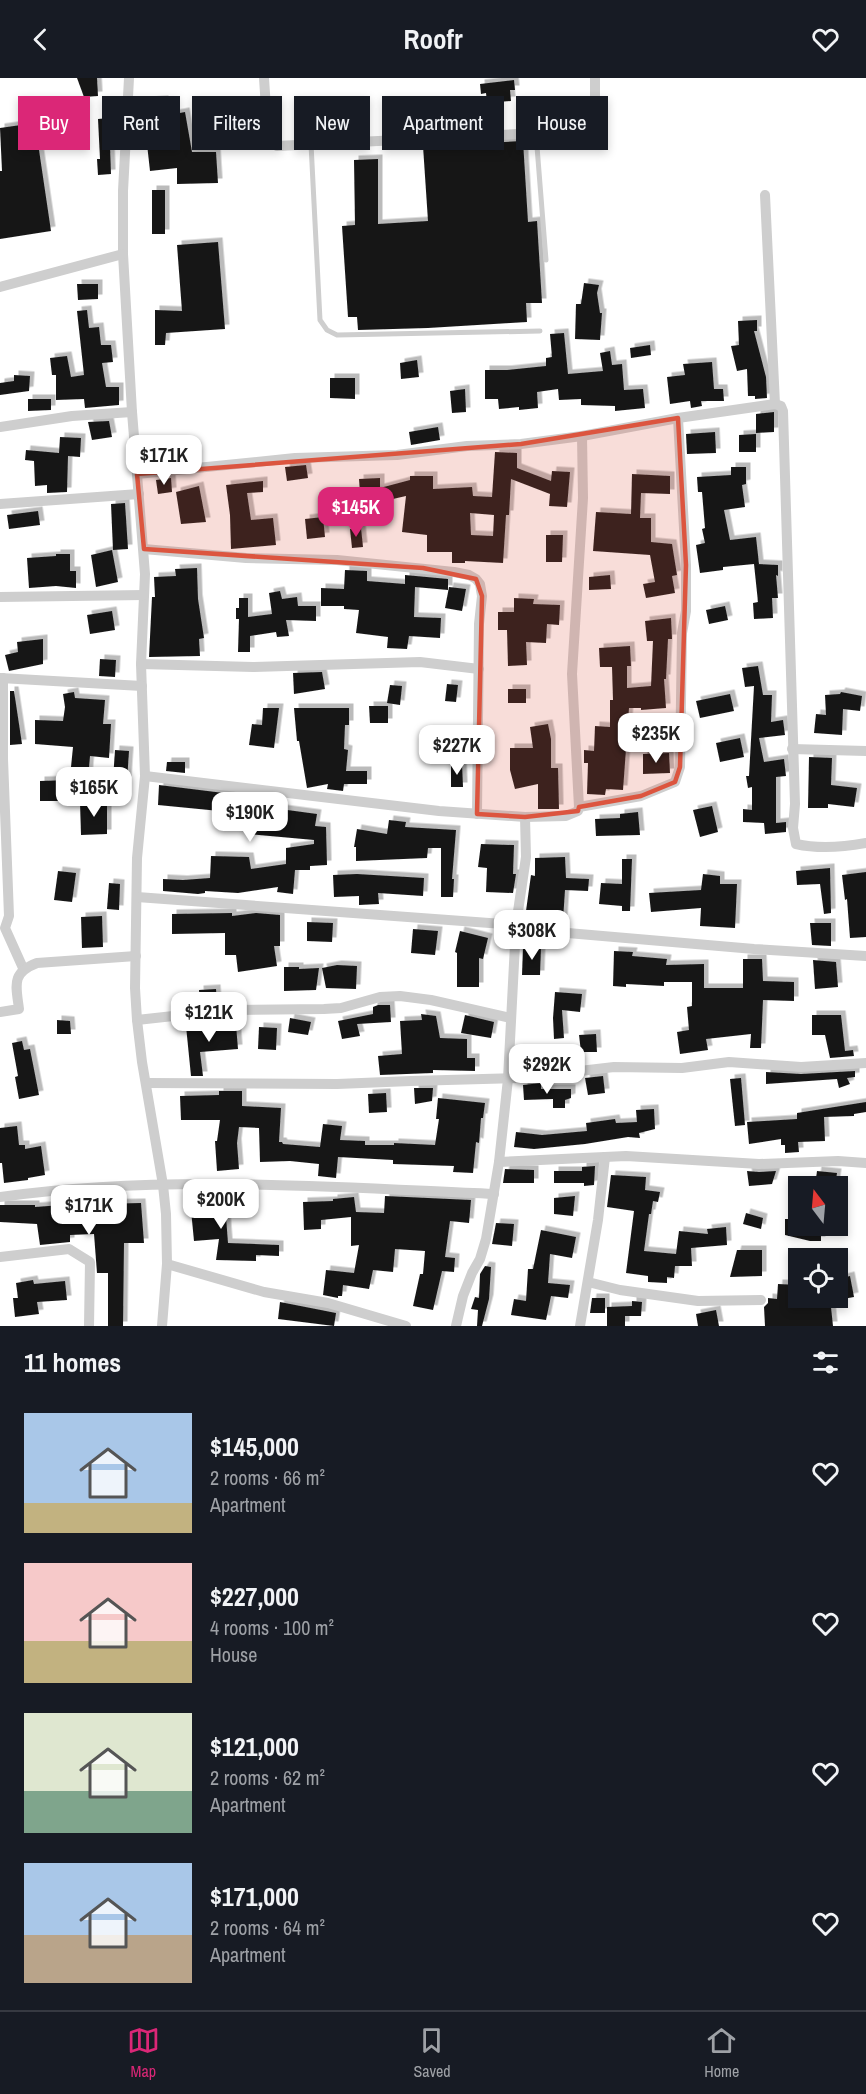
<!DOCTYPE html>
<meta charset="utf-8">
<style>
:root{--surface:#171b24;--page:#20242c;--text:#f1f3f6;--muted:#9ea1a6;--line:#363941;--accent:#db2777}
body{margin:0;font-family:"Archivo Narrow",sans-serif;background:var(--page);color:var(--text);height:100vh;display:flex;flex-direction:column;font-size:22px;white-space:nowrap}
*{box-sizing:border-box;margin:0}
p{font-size:20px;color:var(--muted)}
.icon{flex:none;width:33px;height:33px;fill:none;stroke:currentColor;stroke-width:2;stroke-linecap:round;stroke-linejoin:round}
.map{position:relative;height:1248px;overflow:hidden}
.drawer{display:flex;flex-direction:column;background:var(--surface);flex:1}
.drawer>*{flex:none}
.hud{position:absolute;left:18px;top:18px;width:831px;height:54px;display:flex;gap:12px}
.needle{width:39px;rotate:344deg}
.buttons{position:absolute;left:788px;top:1098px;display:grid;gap:12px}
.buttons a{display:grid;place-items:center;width:60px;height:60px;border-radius:0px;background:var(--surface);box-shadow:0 3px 9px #0003;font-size:30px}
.price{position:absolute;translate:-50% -51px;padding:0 14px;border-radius:12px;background:#fff;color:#222;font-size:20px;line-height:39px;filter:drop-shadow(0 2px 3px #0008)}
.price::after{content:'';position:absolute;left:50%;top:36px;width:18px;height:14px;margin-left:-9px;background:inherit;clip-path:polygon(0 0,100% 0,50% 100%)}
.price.active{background:var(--accent);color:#fff}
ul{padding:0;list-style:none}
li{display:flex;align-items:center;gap:18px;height:150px;padding:0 24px}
li span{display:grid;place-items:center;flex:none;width:168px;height:120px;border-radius:0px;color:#555}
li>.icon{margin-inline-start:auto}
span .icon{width:72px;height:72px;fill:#fffc;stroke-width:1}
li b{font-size:26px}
h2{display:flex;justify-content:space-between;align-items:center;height:72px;padding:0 24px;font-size:26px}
.tag{padding:0 21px;border-radius:0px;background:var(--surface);box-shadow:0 3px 9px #0003;font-size:21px;line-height:54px}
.tag.active{background:var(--accent);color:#fff}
header{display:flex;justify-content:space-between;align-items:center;height:78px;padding:0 24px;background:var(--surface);font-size:27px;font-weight:800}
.tabs{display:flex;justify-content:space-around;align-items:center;height:84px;border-top:2px solid var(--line);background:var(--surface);font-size:16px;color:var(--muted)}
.tabs a{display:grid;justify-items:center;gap:3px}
.tabs .active{color:var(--accent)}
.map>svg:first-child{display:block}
.building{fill:#181818;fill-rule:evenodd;filter:url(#shadow)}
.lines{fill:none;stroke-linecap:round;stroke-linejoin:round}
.service{stroke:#cecece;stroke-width:5}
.minor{stroke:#cecece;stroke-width:10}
.marked{fill:#dc553f;fill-opacity:0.2;stroke:#dc553f;stroke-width:4.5;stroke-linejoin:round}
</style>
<header><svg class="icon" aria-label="back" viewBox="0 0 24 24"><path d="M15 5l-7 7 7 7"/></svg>Roofr<svg class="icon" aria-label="heart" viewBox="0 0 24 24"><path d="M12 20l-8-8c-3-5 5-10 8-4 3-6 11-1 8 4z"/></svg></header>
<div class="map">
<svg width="866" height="1248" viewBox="0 0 866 1248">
<defs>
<filter id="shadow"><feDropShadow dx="4.5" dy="-4.5" stdDeviation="0" flood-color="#0004"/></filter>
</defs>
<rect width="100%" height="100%" fill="#fff"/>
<g class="building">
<polygon points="77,0 97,0 98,18 84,19"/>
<polygon points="514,2 515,12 510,12 511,23 487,25 486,15 481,16 480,6"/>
<polygon points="164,22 164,38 185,34 192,74 216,74 218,105 177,106 177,90 150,93 147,66 155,65 151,23"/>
<polygon points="109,40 111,96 98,97 97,81 100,81 98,41"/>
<polygon points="35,45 51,153 0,161 0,93 2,93 0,50"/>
<polygon points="523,63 528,144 537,143 542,225 526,225 527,244 428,250 358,252 357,239 348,239 342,148 355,147 354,82 378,81 378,146 428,143 423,68"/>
<rect x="152" y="112" width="13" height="44"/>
<polygon points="218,164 225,251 166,255 165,267 155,267 155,232 182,233 177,167"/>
<polygon points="584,205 599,207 597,215 600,235 602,235 600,262 575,261 576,226 581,226"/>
<polygon points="77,206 98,206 98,221 78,222"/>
<polygon points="87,232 89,250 99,249 101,267 111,267 113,284 102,285 106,309 119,309 119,327 85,330 84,321 56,322 56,297 52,297 50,280 67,278 71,299 84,297 77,233"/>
<polygon points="757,242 757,253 754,253 766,299 767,320 755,321 755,318 748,318 747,291 737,293 731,268 739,267 738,243"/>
<polygon points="564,255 568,296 603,293 600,275 610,273 612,287 622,286 624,312 643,311 645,330 615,333 615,328 581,327 581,321 559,322 558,311 537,314 538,330 519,332 519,329 499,331 498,321 485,321 485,292 507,292 546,288 546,280 552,279 550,256"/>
<polygon points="650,267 651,277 631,280 630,270"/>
<polygon points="417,282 419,299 401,301 400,285"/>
<polygon points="712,284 714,311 723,311 724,323 701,323 702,328 691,330 690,323 670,326 667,299 685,297 683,286"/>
<polygon points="14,297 30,298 29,313 0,317 0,305 14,303"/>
<polygon points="330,300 355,300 355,321 330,320"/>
<polygon points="465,311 466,334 452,335 450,313"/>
<polygon points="28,321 51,321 51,332 28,333"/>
<polygon points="774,334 774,354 756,355 756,336"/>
<polygon points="109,343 112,359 92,362 88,344"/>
<polygon points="438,349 440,362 411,367 409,354"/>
<polygon points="715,354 716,375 687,376 686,356"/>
<polygon points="756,356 756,374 739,374 739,357"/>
<polygon points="60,359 81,360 80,379 68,378 67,414 47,415 47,407 35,408 34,383 25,382 26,372 59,375"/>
<path d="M 495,374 L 517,375 L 517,390 L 551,403 L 552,393 L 570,394 L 567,429 L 549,428 L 550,416 L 511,401 L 509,437 L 506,437 L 503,485 L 465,483 L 465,485 L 452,485 L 452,474 L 427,474 L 427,457 L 402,454 L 406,418 L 384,423 L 383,421 L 351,421 L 351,417 L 360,415 L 359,401 L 380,400 L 380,410 L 410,402 L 410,398 L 433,398 L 433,411 L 472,409 L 473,418 L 492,419 ZM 470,435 L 494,437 L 493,458 L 471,457 Z"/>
<polygon points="306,387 308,400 287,403 285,389"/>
<polygon points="731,389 746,389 746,406 742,407 745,429 724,432 730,462 756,459 759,486 757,486 778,487 778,498 776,497 778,520 772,520 773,540 754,541 753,525 758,524 754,486 723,489 723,492 700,495 696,467 705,465 702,451 705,450 702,414 698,414 697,399 731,397"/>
<polygon points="632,396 670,398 670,416 641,415 640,440 651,440 651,464 672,466 677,497 672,498 675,515 646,520 643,506 655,504 650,477 593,473 596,434 631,436"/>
<polygon points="171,400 172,414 158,416 156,402"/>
<polygon points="263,403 263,414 247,415 251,442 273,440 276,467 231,471 230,437 226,407"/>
<polygon points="199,408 206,444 181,446 176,414"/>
<polygon points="125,425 128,471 113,472 111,426"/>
<polygon points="38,433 40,447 9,451 7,437"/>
<polygon points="323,439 325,459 307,461 305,441"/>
<polygon points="361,450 363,469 352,470 350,451"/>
<polygon points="546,457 563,457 562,484 546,484"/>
<polygon points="112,472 118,504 96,509 91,477"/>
<polygon points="56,476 70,476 70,493 76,493 76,510 56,508 29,510 27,480 56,478"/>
<polygon points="197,490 198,521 204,560 199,561 200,578 149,579 152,519 155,519 154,499 176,498 175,491"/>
<polygon points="345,492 367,493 367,503 405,506 405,497 448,501 448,512 415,509 414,539 441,540 440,560 409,558 407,571 387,570 388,559 356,555 359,532 344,531 344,528 321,528 321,510 344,511"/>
<polygon points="610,497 611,511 589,512 589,499"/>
<polygon points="449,509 466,511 462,533 445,530"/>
<polygon points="280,513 282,521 297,519 298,528 316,528 316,543 286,542 289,558 277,559 276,554 250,558 250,574 238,574 239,541 236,541 236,530 239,530 239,520 248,520 248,539 272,536 269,515"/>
<polygon points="514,520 534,521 533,526 560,527 559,547 547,546 546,565 526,564 527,587 508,588 507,552 498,552 498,534 514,534"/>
<polygon points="725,528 728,542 709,546 706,532"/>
<polygon points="112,533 115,552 90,556 87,537"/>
<polygon points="671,540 672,561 668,561 666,601 664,601 666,630 641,632 641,630 629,630 623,712 606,711 605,717 587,716 588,685 584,685 584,672 594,673 595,648 610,649 610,622 613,622 612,589 600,589 599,570 630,568 631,588 627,588 627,610 651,608 653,563 647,563 645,543"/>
<polygon points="43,561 43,586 9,593 5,577 18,574 17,564"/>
<polygon points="100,581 116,582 115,599 99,598"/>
<polygon points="758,588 763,617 772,617 771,644 783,642 785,657 759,660 764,684 784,681 786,698 776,699 776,745 786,744 786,754 765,756 764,745 743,744 743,731 752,732 752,709 748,710 746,698 749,698 754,608 745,609 742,590"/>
<polygon points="322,594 325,611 294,616 293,595"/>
<polygon points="447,606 458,607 456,624 445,623"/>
<polygon points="390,607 402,608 400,627 387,625"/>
<rect x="508" y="611" width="18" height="14"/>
<polygon points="10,613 14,613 22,666 10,667"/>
<polygon points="74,614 75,620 105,622 103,646 111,646 109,680 90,678 88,701 70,699 73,669 35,666 35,642 63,643 65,629 63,616"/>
<polygon points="841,614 862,618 860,633 843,631 842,657 814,655 816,636 826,637 825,617 840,616"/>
<polygon points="730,616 734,633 700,640 696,623"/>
<polygon points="369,628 388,628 388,645 370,645"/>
<polygon points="263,630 279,630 274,670 249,667 252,646 262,647"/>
<polygon points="294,630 349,630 349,647 345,647 344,671 348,672 346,693 367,693 367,706 344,706 343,713 327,711 328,706 307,710 299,663 297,663"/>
<polygon points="548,646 551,661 551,690 558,690 559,731 538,731 538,706 515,711 510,692 510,670 533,670 530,649"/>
<polygon points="438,652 458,654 456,677 436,675"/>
<polygon points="740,660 744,679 720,684 716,665"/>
<polygon points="115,672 129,673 127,703 113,702"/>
<polygon points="669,675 670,695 643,696 643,676"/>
<polygon points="809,679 832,680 831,707 857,710 854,729 828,726 828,730 808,730"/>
<polygon points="167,684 185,684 185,695 166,693"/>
<polygon points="451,686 462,686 463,709 451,709"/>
<polygon points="71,702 71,723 40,723 40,703"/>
<polygon points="159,707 281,722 280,731 317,736 315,748 326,749 327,787 310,788 310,792 295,792 293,816 277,814 278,809 238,815 205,813 205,815 198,816 163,813 163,801 183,802 210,800 211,778 249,779 251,791 286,786 286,770 314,766 314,762 248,756 250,736 158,727"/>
<polygon points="107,724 107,756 81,757 80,725"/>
<polygon points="712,728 718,754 700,759 693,732"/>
<polygon points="638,734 640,757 596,758 595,741 620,740 620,736"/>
<polygon points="389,742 406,744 405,749 456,752 452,801 454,801 453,819 441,819 441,770 428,770 427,780 356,783 356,769 354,769 357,751 387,756"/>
<polygon points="481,766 514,767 513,796 516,796 513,815 486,814 487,790 478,789"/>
<polygon points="565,779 566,800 589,801 588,813 565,812 563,842 525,840 531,797 535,798 535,780"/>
<polygon points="622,781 632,781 630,833 622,833 622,828 599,826 601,805 622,806"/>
<polygon points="830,790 831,835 824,836 820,806 797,807 796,793"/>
<polygon points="58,793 76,795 72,824 54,822"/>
<polygon points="866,794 866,859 850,860 847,821 845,822 842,797"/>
<polygon points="357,796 424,800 423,818 378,815 379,826 359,827 359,818 334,819 333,797"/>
<polygon points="703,796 720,798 720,806 737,806 735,850 700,848 701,830 651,834 649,815 701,812"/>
<polygon points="109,805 120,806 119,832 107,831"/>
<polygon points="232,835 232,838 256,835 280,837 280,868 274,868 277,888 238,894 236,877 225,877 225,855 172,856 172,836"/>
<polygon points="102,838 103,869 82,870 81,839"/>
<polygon points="307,844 333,845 332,864 307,863"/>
<polygon points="810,845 831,845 831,868 812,867"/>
<polygon points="413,851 438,853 435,877 411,875"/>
<polygon points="460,853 488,860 483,881 479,880 479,909 457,909 457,875 455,874"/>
<polygon points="523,869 541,869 540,897 522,897"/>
<polygon points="614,873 633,874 632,878 667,881 666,887 704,886 704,910 743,910 743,881 762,881 763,903 794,904 794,923 763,922 761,970 750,970 751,956 706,961 708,972 680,976 677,954 689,952 687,929 692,928 692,904 664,904 664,908 626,906 626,909 613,908"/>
<polygon points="813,882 836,884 838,909 815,911"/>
<polygon points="337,887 357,888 356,911 326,910 322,890"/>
<polygon points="284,889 299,889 299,891 319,890 316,912 284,913"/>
<polygon points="216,911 217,926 200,927 199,912"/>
<polygon points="555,914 582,916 580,934 562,932 564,960 554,961 553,940"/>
<polygon points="378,927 390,927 391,944 357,946 360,958 342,961 338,943 373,936 373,929"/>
<polygon points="421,936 436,938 440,960 467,961 467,980 475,980 475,993 433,992 433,995 380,997 378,978 402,976 400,943 422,942"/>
<polygon points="465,937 494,944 491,960 461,955"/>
<polygon points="812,937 841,937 845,973 853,972 854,978 830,980 825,957 812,957"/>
<polygon points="290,940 311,944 308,957 288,954"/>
<polygon points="57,942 70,943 71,956 57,956"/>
<polygon points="236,947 238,971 200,974 203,998 191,998 186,948 201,948 201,950"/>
<polygon points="259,949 277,950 276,972 258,971"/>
<polygon points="596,956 597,974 581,974 579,957"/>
<polygon points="22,963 24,972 30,971 39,1017 19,1021 15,999 18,998 12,965"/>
<polygon points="533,974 534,991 524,992 522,975"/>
<polygon points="855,993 855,999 847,1000 850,1006 839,1010 837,1001 766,1006 766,994 801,996"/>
<polygon points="603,998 605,1015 588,1017 585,1000"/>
<polygon points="741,1000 745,1047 735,1048 730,1001"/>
<polygon points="541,1005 541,1011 571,1011 571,1020 565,1022 565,1030 553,1030 553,1021 524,1022 523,1007"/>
<polygon points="414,1010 433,1010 432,1023 415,1026"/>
<polygon points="219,1013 242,1013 242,1028 281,1030 279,1064 282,1064 283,1066 320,1069 323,1046 342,1048 340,1062 365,1063 365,1067 394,1067 394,1065 435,1067 439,1041 436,1041 438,1020 485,1025 483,1040 481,1040 479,1065 476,1064 473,1095 453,1094 454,1088 393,1086 393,1082 338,1079 336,1100 318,1098 319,1086 290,1083 260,1084 259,1050 239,1049 237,1065 239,1091 217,1093 215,1063 217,1063 220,1042 181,1042 180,1018 219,1017"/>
<polygon points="386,1015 387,1034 369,1035 368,1016"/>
<polygon points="866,1024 866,1034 854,1036 854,1038 824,1039 825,1063 798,1064 799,1074 785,1075 785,1067 781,1067 781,1061 749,1066 747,1044 797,1041 797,1035"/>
<polygon points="654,1031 655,1051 639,1055 640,1060 628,1059 585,1066 534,1071 514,1069 516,1054 542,1057 587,1053 586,1045 615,1041 616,1045 637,1044 636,1032"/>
<polygon points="17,1048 19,1067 25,1067 25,1071 41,1068 45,1097 28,1100 28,1102 4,1105 2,1085 0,1085 0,1050"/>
<polygon points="595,1088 594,1107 584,1108 584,1105 554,1105 554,1093 582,1093 582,1089"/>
<polygon points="505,1091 534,1092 534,1105 503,1105"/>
<polygon points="747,1093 759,1094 776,1093 772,1106 749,1108"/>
<polygon points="817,1093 837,1095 835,1108 815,1108"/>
<polygon points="611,1097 646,1099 645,1112 660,1114 658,1124 653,1123 651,1136 649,1136 644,1173 676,1176 679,1153 708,1156 707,1151 726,1149 727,1167 691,1170 692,1188 675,1188 674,1200 667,1199 667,1205 648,1204 648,1198 626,1195 634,1133 607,1129"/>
<polygon points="220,1116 222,1139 226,1139 228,1165 279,1167 279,1178 256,1177 256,1183 216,1182 219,1161 194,1163 191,1132 184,1132 183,1119"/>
<polygon points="385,1118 471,1122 469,1145 450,1143 445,1179 455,1180 454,1194 442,1193 433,1232 413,1228 420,1196 423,1196 425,1173 395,1171 393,1194 373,1192 369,1211 343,1207 342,1218 338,1218 338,1220 323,1217 326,1192 354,1195 359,1167 351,1168 351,1139 321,1142 321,1151 304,1152 303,1124 333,1123 333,1121 354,1119 356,1134 384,1135"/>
<polygon points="575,1118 573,1138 554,1136 554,1120"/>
<polygon points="75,1120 96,1120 96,1126 141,1125 144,1165 124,1165 123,1248 108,1248 108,1195 97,1195 94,1156 70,1157 70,1164 40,1167 37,1146 0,1144 0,1127 35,1127 35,1129 76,1126"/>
<polygon points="746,1135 763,1140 761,1151 743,1146"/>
<polygon points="785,1141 798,1141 798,1148 821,1148 821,1163 810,1163 785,1157"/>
<polygon points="496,1145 514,1146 512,1168 492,1166"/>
<polygon points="541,1152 576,1159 572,1180 550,1176 548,1205 570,1207 568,1220 551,1218 546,1242 511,1237 514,1221 526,1223 528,1191 533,1191"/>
<polygon points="737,1172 762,1172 762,1198 730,1199"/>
<polygon points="485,1188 491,1189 489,1221 482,1248 477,1248 478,1232 471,1231 475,1219 479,1220 480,1196"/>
<polygon points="850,1198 854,1219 843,1221 839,1201"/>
<polygon points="33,1202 34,1206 65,1203 67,1222 37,1224 39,1236 15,1239 13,1220 18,1220 16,1205"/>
<polygon points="778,1206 798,1207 798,1220 830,1220 833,1248 765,1248 764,1229 768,1225 768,1220 777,1221"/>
<polygon points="592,1220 605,1220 605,1235 590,1235"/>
<polygon points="632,1223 642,1224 641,1238 625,1238 625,1248 607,1248 607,1229 632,1228"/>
<polygon points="280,1224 336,1235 334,1248 278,1241"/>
<polygon points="716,1232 719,1248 698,1248 696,1236"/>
</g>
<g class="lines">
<g class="service">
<polyline points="536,56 546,182"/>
<polyline points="311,66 320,242 327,252 337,257 540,253"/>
</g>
<g class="minor">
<polyline points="129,0 123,113 123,176 132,334 145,496 141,586 145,698 137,780 135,910 137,942 142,984 163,1107 166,1136 167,1186 162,1248"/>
<polyline points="264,0 268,61 277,68 580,53 595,30 595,0"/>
<polyline points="765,117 775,326"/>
<polyline points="0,209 123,176"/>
<polyline points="0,349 72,338 132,334"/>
<path d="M 137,396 L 295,380 L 397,377 L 467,368 L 521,366 L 582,358 L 678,340 L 775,326 L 781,328 L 783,333 L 795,726 L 793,750 L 796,766 C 818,771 844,769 866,765"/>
<polyline points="0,426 139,416"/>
<polyline points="144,471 246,480 337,482 454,494 469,497 476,501 480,506 482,518 479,546 477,736"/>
<polyline points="0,519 144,517"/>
<polyline points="141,586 253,589 420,584 479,591"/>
<polyline points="0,600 142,608"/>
<polyline points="3,600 3,681 9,838 5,850 23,890"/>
<polyline points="792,671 866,673"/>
<polyline points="145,698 439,733 525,739 566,738 578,733 579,729 572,596 583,420 582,358"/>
<polyline points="579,729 641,718 675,704 680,689 682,555 686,533 686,487 678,340"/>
<polyline points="137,819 516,847 556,854 754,871 866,878"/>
<path d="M 0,934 L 19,931 C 16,907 11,895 37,885 L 136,878"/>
<polyline points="137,942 228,932 324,931 341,930 380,919 400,918 431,922 511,940"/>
<polyline points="146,1005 337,1006 411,1003 520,1000 614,989 682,990 729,984 801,989 866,985"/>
<polyline points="499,1084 626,1078 759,1086 838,1083 866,1085"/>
<path d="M 0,1119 C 163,1096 330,1109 494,1116"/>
<polyline points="0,1179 69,1171 90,1184 89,1248"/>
<polyline points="167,1186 264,1214 328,1225 406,1248"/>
<polyline points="588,1204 620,1212 698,1223 761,1222"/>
<polyline points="456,1248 463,1218 472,1195 480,1181 486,1161 499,1084 508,1001 516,847 526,779 525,739"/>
<polyline points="580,1248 598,1142 605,1079"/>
</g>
</g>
<path class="marked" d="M 678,340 L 686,487 L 680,689 L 675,704 L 641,718 L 579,729 L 578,733 L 525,739 L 477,736 L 482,518 L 476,501 L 423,490 L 144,471 L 137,396 L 521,366 Z"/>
</svg>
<div class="buttons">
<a><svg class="needle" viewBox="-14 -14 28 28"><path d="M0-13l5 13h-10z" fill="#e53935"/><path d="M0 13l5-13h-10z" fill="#9ea1a6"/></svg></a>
<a><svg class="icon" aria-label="locate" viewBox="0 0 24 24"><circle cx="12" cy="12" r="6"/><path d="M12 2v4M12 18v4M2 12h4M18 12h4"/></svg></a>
</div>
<b class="price" style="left:164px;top:408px">$171K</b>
<b class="price active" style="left:356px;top:460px">$145K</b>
<b class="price" style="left:656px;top:686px">$235K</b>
<b class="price" style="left:457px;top:698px">$227K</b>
<b class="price" style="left:94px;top:740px">$165K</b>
<b class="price" style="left:250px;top:765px">$190K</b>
<b class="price" style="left:532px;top:883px">$308K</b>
<b class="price" style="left:209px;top:965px">$121K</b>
<b class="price" style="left:547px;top:1017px">$292K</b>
<b class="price" style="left:221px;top:1152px">$200K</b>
<b class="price" style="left:89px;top:1158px">$171K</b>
<div class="hud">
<a class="tag active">Buy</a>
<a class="tag">Rent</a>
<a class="tag">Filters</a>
<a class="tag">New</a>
<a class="tag">Apartment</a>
<a class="tag">House</a>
</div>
</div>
<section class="drawer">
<h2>11 homes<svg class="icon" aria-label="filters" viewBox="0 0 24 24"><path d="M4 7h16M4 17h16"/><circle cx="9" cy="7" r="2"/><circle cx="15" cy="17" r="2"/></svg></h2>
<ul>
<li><span style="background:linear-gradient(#a9c7e8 75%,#c2b280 0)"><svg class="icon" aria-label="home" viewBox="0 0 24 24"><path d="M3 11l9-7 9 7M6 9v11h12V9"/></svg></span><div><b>$145,000</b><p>2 rooms · 66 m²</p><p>Apartment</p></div><svg class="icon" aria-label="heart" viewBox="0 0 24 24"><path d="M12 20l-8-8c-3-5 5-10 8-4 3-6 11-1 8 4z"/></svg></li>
<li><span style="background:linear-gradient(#f6c9c9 65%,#c2b280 0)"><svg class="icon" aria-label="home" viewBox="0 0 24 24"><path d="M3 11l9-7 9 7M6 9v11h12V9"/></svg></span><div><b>$227,000</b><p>4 rooms · 100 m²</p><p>House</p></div><svg class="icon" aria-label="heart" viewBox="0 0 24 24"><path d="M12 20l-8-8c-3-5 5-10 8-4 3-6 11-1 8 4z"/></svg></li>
<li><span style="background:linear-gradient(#dfe7d0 65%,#7fa58c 0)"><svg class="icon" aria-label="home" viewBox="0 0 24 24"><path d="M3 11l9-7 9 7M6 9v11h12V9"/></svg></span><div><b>$121,000</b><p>2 rooms · 62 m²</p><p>Apartment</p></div><svg class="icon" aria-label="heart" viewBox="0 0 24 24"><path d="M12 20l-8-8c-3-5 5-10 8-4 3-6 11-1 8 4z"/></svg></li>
<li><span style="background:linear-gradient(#a9c7e8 60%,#b9a48a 0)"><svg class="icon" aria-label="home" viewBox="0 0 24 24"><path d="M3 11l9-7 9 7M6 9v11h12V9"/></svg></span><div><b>$171,000</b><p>2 rooms · 64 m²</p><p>Apartment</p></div><svg class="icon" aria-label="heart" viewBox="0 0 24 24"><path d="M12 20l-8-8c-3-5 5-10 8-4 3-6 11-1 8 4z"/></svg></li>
</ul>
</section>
<nav class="tabs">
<a class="active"><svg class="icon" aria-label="map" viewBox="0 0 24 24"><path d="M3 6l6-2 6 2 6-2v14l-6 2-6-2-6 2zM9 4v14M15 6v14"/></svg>Map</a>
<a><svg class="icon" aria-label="saved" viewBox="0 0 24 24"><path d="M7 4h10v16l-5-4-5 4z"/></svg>Saved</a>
<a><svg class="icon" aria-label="home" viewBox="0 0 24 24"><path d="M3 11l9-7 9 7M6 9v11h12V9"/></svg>Home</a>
</nav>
